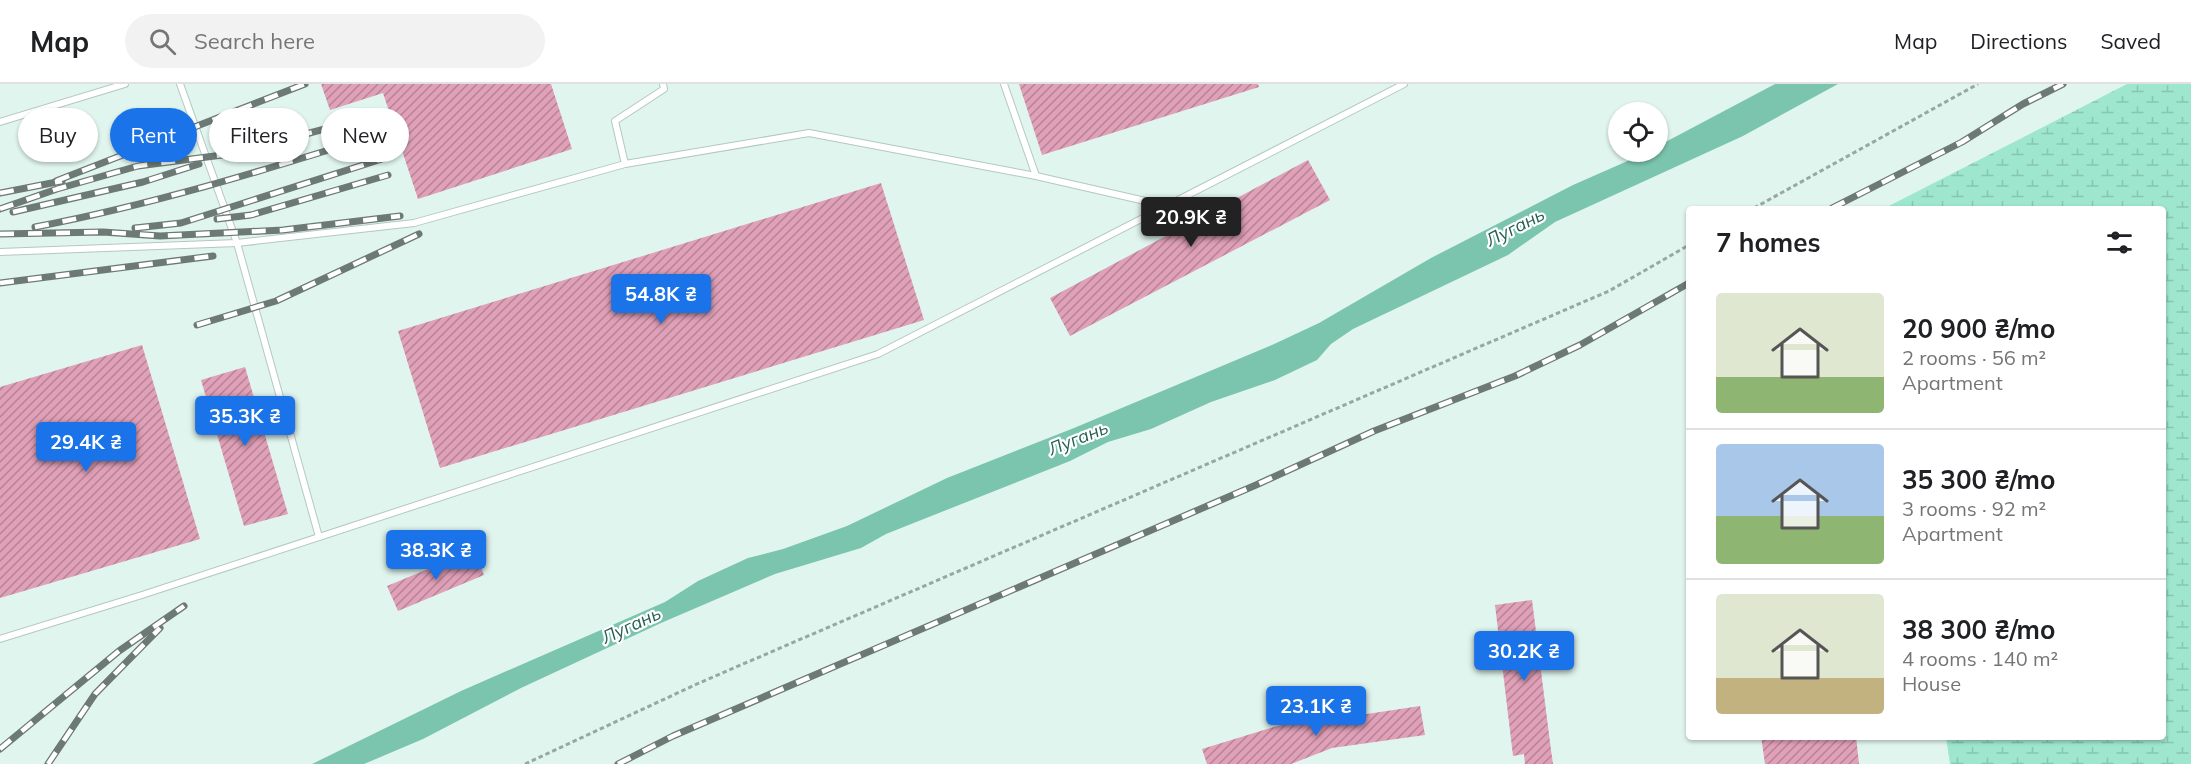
<!DOCTYPE html>
<meta charset="utf-8">
<style>
:root{--surface:#fff;--page:#f2f2f2;--text:#202124;--muted:#757577;--line:#e0e0e0;--accent:#1a73e8}
body{margin:0;font-family:Mulish,sans-serif;background:var(--page);color:var(--text);height:100vh;display:flex;flex-direction:column;font-size:22px;white-space:nowrap}
*{box-sizing:border-box;margin:0}
p{font-size:20px;color:var(--muted)}
.icon{flex:none;width:33px;height:33px;fill:none;stroke:currentColor;stroke-width:2;stroke-linecap:round;stroke-linejoin:round}
.map{position:relative;flex:1;overflow:hidden}
.sheet{position:absolute;left:1686px;top:122px;width:480px;height:534px;display:flex;flex-direction:column;background:var(--surface);border-radius:6px;box-shadow:0 2px 4px #0004}
.sheet>*{flex:none}
.guide{position:absolute;left:18px;top:24px;width:570px;height:54px;display:flex;gap:12px}
.controls{position:absolute;left:1608px;top:18px;display:grid;gap:12px}
.controls a{display:grid;place-items:center;width:60px;height:60px;border-radius:50%;background:var(--surface);box-shadow:0 2px 4px #0004;font-size:30px}
.price{position:absolute;translate:-50% -51px;padding:0 14px;border-radius:6px;background:var(--accent);color:#fff;font-size:20px;line-height:39px;filter:drop-shadow(0 2px 3px #0008)}
.price::after{content:'';position:absolute;left:50%;top:36px;width:18px;height:14px;margin-left:-9px;background:inherit;clip-path:polygon(0 0,100% 0,50% 100%)}
.price.selected{background:#222;color:#fff}
ul{padding:0;list-style:none}
li{display:flex;align-items:center;gap:18px;height:150px;padding:0 30px}
li+li{border-top:2px solid var(--line)}
li span{display:grid;place-items:center;flex:none;width:168px;height:120px;border-radius:6px;color:#555}
li>.icon{margin-inline-start:auto}
span .icon{width:72px;height:72px;fill:#fffc;stroke-width:1}
li b{font-size:26px}
h2{display:flex;justify-content:space-between;align-items:center;height:72px;padding:0 30px;font-size:26px}
.pill{padding:0 21px;border-radius:27px;background:var(--surface);box-shadow:0 2px 4px #0004;font-size:21px;line-height:54px}
.pill.selected{background:var(--accent);color:#fff}
header{display:flex;align-items:center;gap:36px;box-sizing:border-box;height:84px;padding:0 30px;background:var(--surface);border-bottom:2px solid var(--line)}
header strong{font-size:28px}
nav{display:flex;gap:33px;margin-inline-start:auto;font-size:21px}
.search{width:420px;height:54px;background:var(--page);display:flex;align-items:center;gap:15px;box-sizing:border-box;padding:0 21px;border-radius:33px;color:var(--muted);font-size:22px}
.map>svg:first-child{display:block}
.wetland{fill:url(#wetland-marsh)}
.water{fill:#7bc5ae}
.building{fill:url(#building-hatch)}
.lines{fill:none;stroke-linecap:round;stroke-linejoin:round}
.service-casing{stroke:#b4c8c1;stroke-width:8}
.path{stroke:#97a7a1;stroke-width:3;stroke-dasharray:4.5 3;stroke-linecap:butt}
.service{stroke:#fff;stroke-width:6}
.rail-casing{stroke:#6c7975;stroke-width:7}
.rail{stroke:#fff;stroke-width:4.5;stroke-dasharray:14;stroke-linecap:butt}
.labels{text-anchor:middle;dominant-baseline:central;stroke-width:4.5;stroke-linejoin:round;paint-order:stroke}
.water-label{font-size:18px;font-style:italic;fill:#25604f;stroke:#fff}
</style>
<header>
<strong>Map</strong>
<div class="search"><svg class="icon" aria-label="search" viewBox="0 0 24 24"><circle cx="10" cy="10" r="6"/><path d="M15 15l6 6"/></svg>Search here</div>
<nav><a>Map</a><a>Directions</a><a>Saved</a></nav>
</header>
<div class="map">
<svg width="2191" height="680" viewBox="0 0 2191 680">
<defs>
<pattern id="wetland-marsh" width="20" height="14" patternUnits="userSpaceOnUse" patternTransform="scale(1.5)"><rect width="20" height="14" fill="#9ee6ce"/><path d="M1 5h8M5 5V1M11 12h8M15 12V8" fill="none" stroke="#88c6b1"/></pattern>
<pattern id="building-hatch" width="6" height="6" patternUnits="userSpaceOnUse" patternTransform="scale(1.5)"><rect width="6" height="6" fill="#e0a0b8"/><path d="M-1 1l2-2M0 6l6-6M5 7l2-2" fill="none" stroke="#b68396"/></pattern>
</defs>
<rect width="100%" height="100%" fill="#e0f5ee"/>
<polygon class="wetland" points="2127,0 2191,0 2191,680 1950,680 1946,653 2163,652 2163,124 1885,124"/>
<polygon class="water" points="1775,0 1838,0 1743,52 1555,138 1508,171 1353,245 1331,260 1317,276 1275,296 1211,318 1151,345 1108,358 1070,377 886,450 861,464 775,490 661,539 521,604 423,655 364,680 312,680 461,607 665,518 698,497 748,474 783,465 847,442 947,394 1074,344 1272,261 1319,239 1431,174 1573,101 1648,68 1658,68 1658,62"/>
<g class="building">
<polygon points="321,0 551,0 572,65 418,115 383,9 330,26"/>
<polygon points="1019,0 1258,0 1259,3 1042,71"/>
<polygon points="1308,76 1330,116 1070,252 1050,214"/>
<polygon points="881,99 924,236 440,384 398,247"/>
<polygon points="142,261 200,455 0,514 0,303"/>
<polygon points="245,283 288,430 244,442 201,296"/>
<polygon points="474,466 484,491 398,527 387,502"/>
<polygon points="1532,516 1551,666 1553,680 1525,680 1524,670 1513,672 1495,521"/>
<polygon points="1420,622 1425,651 1332,664 1291,680 1207,680 1202,665 1326,627 1327,636"/>
<polygon points="1761,652 1856,652 1859,680 1765,680"/>
</g>
<g class="lines">
<defs>
<g id="service">
<polyline points="180,0 237,159 319,453"/>
<polyline points="1004,0 1036,92"/>
<polyline points="0,38 125,0"/>
<polyline points="625,80 615,37 664,5 663,0"/>
<polyline points="0,168 237,159 414,139 625,80 809,49 1036,92 1167,122"/>
<polyline points="0,555 142,511 878,270 1404,0"/>
</g>
</defs>
<use href="#service" class="service-casing"/>
<g class="path">
<polyline points="1754,124 1978,0"/>
<polyline points="525,680 699,599 1609,207 1689,161"/>
</g>
<use href="#service" class="service"/>
<defs>
<g id="rail">
<polyline points="56,97 305,0"/>
<polyline points="0,109 62,97"/>
<polyline points="1832,124 1962,58 2023,20 2063,0"/>
<polyline points="0,125 57,105 138,82 230,70 374,32"/>
<polyline points="13,128 143,98 199,80"/>
<polyline points="217,135 251,131 388,91"/>
<path d="M 35,143 C 151,121 265,86 377,51"/>
<polyline points="135,144 181,139 385,74"/>
<polyline points="0,150 103,148 160,152 283,146 400,132"/>
<polyline points="0,199 213,172"/>
<polyline points="197,241 276,217 419,150"/>
<polyline points="0,665 119,567 184,522"/>
<polyline points="48,680 95,610 160,544"/>
<polyline points="618,680 673,652 1256,401 1374,347 1515,292 1580,261 1689,199"/>
</g>
</defs>
<use href="#rail" class="rail-casing"/>
<use href="#rail" class="rail"/>
</g>
<g class="labels">
<g class="water-label">
<text transform="translate(1515 143) rotate(-27)">Лугань</text>
<text transform="translate(1078 354) rotate(-22)">Лугань</text>
<text transform="translate(631 541) rotate(-25)">Лугань</text>
</g>
</g>
</svg>
<div class="controls">
<a><svg class="icon" aria-label="locate" viewBox="0 0 24 24"><circle cx="12" cy="12" r="6"/><path d="M12 2v4M12 18v4M2 12h4M18 12h4"/></svg></a>
</div>
<b class="price selected" style="left:1191px;top:164px">20.9K ₴</b>
<b class="price" style="left:661px;top:241px">54.8K ₴</b>
<b class="price" style="left:245px;top:363px">35.3K ₴</b>
<b class="price" style="left:86px;top:389px">29.4K ₴</b>
<b class="price" style="left:436px;top:497px">38.3K ₴</b>
<b class="price" style="left:1524px;top:598px">30.2K ₴</b>
<b class="price" style="left:1316px;top:653px">23.1K ₴</b>
<div class="guide">
<a class="pill">Buy</a>
<a class="pill selected">Rent</a>
<a class="pill">Filters</a>
<a class="pill">New</a>
</div>
<section class="sheet">
<h2>7 homes<svg class="icon" aria-label="filters" viewBox="0 0 24 24"><path d="M4 7h16M4 17h16"/><circle cx="9" cy="7" r="2"/><circle cx="15" cy="17" r="2"/></svg></h2>
<ul>
<li><span style="background:linear-gradient(#dfe7d0 70%,#8fb573 0)"><svg class="icon" aria-label="home" viewBox="0 0 24 24"><path d="M3 11l9-7 9 7M6 9v11h12V9"/></svg></span><div><b>20 900 ₴/mo</b><p>2 rooms · 56 m²</p><p>Apartment</p></div></li>
<li><span style="background:linear-gradient(#a9c7e8 60%,#8fb573 0)"><svg class="icon" aria-label="home" viewBox="0 0 24 24"><path d="M3 11l9-7 9 7M6 9v11h12V9"/></svg></span><div><b>35 300 ₴/mo</b><p>3 rooms · 92 m²</p><p>Apartment</p></div></li>
<li><span style="background:linear-gradient(#dfe7d0 70%,#c2b280 0)"><svg class="icon" aria-label="home" viewBox="0 0 24 24"><path d="M3 11l9-7 9 7M6 9v11h12V9"/></svg></span><div><b>38 300 ₴/mo</b><p>4 rooms · 140 m²</p><p>House</p></div></li>
</ul>
</section>
</div>
